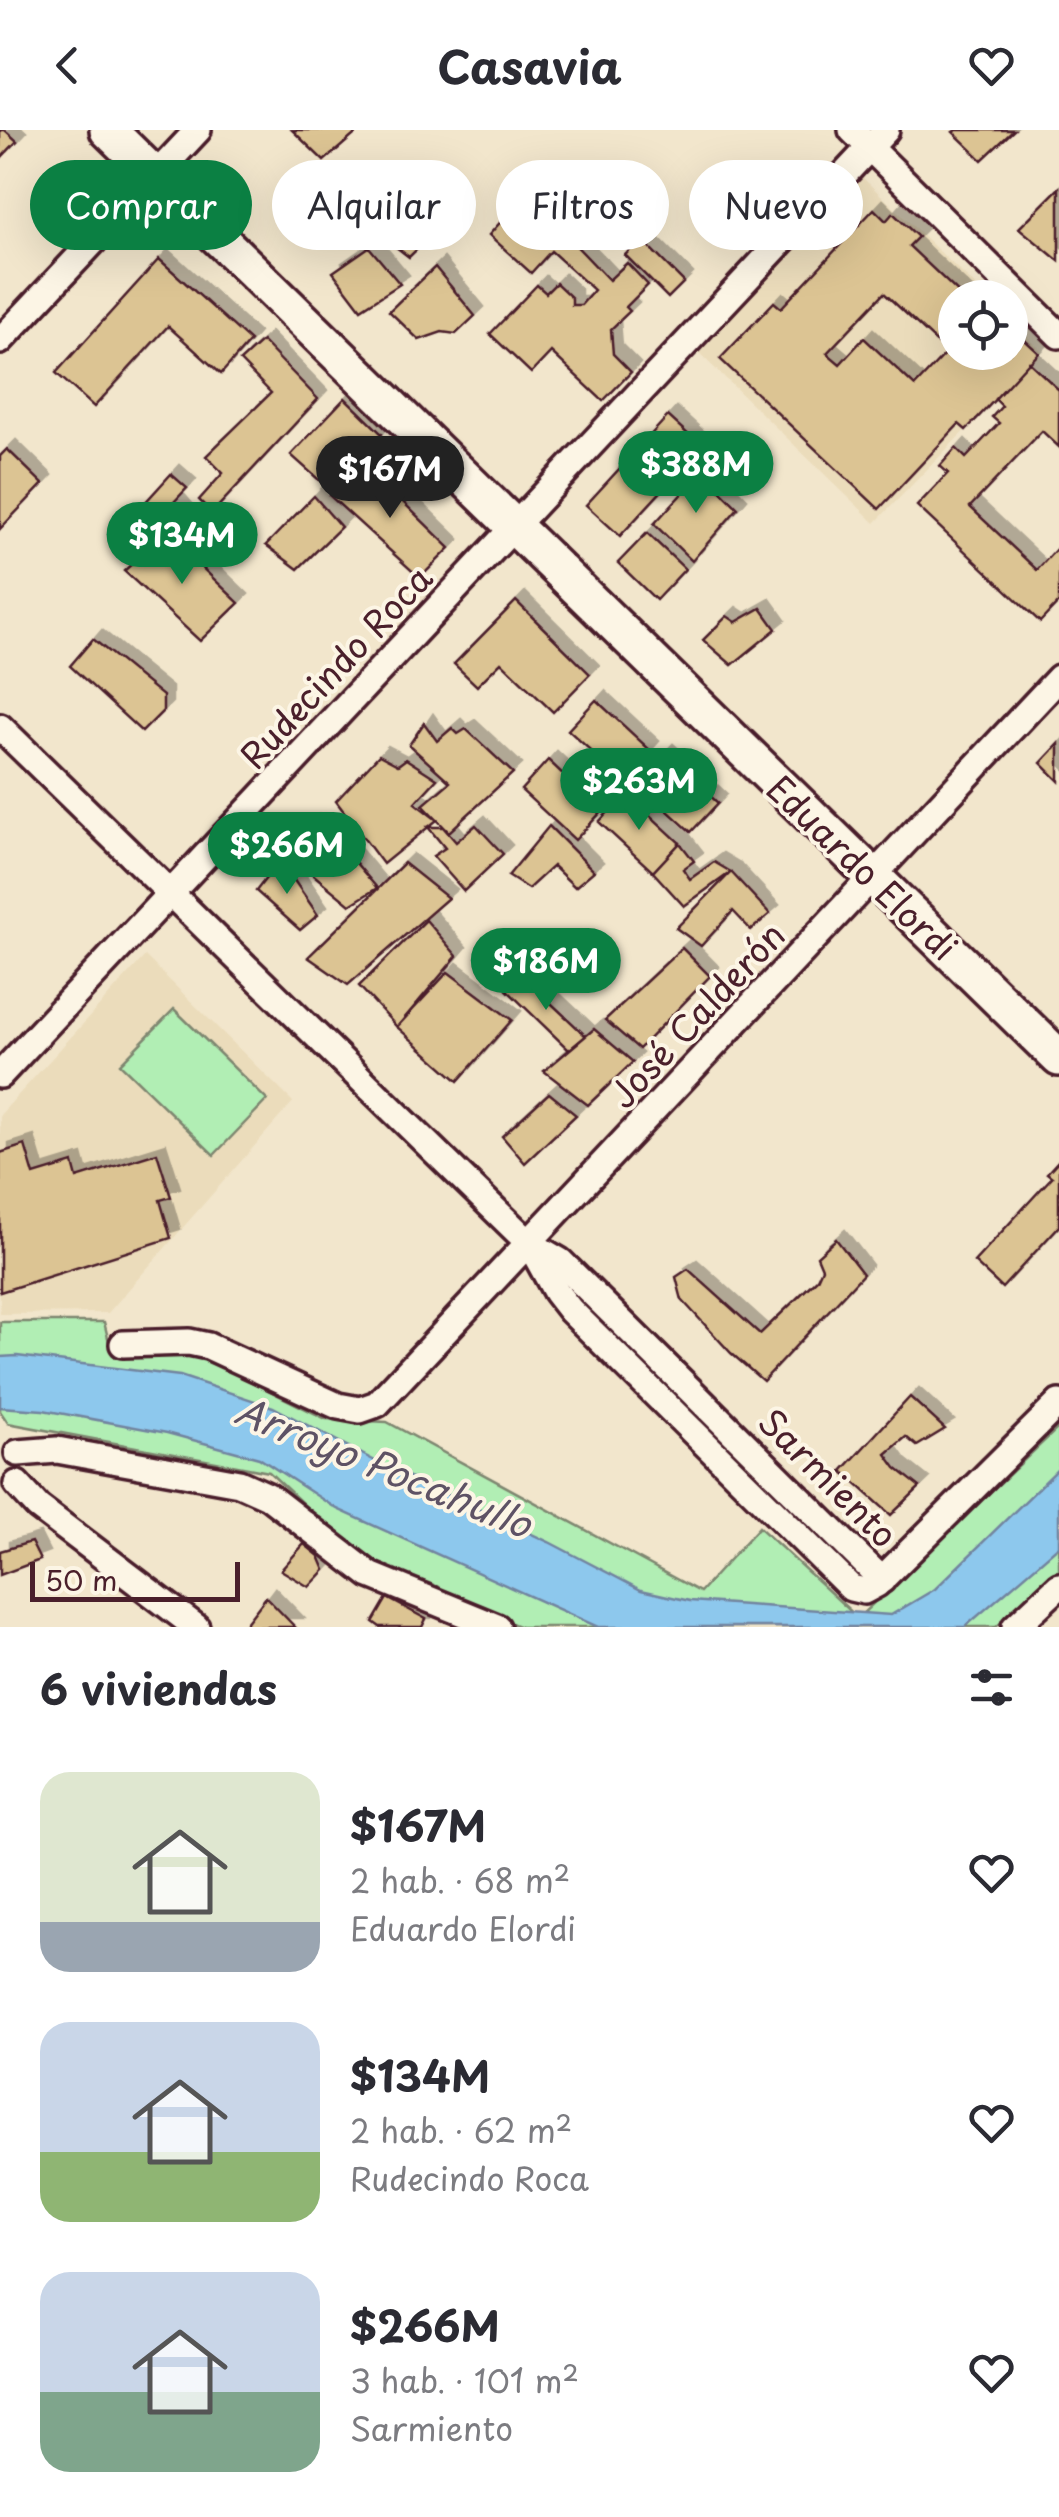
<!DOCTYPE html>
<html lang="es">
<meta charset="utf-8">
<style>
:root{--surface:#fff;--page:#f2f2f3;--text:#2b2b33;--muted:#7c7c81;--accent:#0b8043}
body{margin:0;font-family:"Playpen Sans",sans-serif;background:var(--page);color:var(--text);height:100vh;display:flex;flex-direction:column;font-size:38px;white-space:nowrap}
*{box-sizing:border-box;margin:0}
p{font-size:32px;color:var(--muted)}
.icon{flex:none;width:55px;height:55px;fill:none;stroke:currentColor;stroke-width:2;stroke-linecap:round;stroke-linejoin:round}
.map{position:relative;height:1497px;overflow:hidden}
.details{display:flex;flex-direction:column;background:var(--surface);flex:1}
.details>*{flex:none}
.hud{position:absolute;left:30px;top:30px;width:1000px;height:90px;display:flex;gap:20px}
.fabs{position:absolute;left:938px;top:150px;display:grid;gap:20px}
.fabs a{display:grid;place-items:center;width:90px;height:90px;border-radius:50%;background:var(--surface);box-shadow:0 10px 40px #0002;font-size:50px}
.scale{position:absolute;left:30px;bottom:25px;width:210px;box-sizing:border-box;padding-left:10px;border:5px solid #4a1f2b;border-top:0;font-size:28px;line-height:35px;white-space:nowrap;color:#4a1f2b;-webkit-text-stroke:8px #fcf5e5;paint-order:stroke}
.price{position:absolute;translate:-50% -85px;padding:0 22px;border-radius:35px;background:var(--accent);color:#fff;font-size:32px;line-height:65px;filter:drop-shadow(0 2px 5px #0008)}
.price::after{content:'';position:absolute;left:50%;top:60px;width:30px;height:22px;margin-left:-15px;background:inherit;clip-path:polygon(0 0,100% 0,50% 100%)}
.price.selected{background:#222;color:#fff}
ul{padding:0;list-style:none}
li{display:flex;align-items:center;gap:30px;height:250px;padding:0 40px}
li span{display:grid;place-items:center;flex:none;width:280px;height:200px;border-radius:30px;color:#555}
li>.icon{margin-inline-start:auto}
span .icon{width:120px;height:120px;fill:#fffc;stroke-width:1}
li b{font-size:42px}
h2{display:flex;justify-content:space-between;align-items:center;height:120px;padding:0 40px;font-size:42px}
.pill{padding:0 35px;border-radius:45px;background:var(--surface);box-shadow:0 10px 40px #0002;font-size:35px;line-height:90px}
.pill.selected{background:var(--accent);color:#fff}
header{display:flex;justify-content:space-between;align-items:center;height:130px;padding:0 40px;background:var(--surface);font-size:45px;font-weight:700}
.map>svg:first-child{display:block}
.built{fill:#ebdcbb}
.green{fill:#b1eeb4;stroke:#7e8670;stroke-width:2.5}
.water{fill:#8dc8ed;stroke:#72849f;stroke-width:2.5}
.building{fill:#dcc493;stroke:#4a1f2b;stroke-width:2.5;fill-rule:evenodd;filter:url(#shadow)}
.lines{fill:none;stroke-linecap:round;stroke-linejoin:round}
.street-casing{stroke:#4a1f2b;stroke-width:32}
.secondary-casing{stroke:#4a1f2b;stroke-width:42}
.street{stroke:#fcf5e5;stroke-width:25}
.secondary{stroke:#fcf5e5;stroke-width:35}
.labels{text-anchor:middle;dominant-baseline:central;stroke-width:8;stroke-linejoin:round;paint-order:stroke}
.street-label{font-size:35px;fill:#4a1f2b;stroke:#fcf5e5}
.water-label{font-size:38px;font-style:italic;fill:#5e5265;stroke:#fcf5e5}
</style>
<header><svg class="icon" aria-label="back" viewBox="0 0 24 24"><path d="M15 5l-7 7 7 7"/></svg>Casavia<svg class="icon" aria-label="heart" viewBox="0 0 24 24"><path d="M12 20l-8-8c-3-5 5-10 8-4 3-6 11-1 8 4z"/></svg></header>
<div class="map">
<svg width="1059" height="1497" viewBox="0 0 1059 1497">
<defs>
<filter id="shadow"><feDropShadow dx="9" dy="-9" stdDeviation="0" flood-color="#0004"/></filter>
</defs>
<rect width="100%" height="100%" fill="#f2e6cc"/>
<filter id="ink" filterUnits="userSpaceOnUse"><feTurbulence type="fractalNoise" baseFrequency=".01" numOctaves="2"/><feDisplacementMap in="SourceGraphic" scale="20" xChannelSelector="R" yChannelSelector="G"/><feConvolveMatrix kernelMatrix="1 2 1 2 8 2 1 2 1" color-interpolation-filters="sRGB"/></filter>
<g filter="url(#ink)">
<g class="built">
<polygon points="863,48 987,167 955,168 955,222 1010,222 1010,190 1042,221 875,393 696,220"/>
<polygon points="145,826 293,972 108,1183 0,1184 0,985"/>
</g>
<g class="green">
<polygon points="174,879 267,970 214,1025 120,934"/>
<polygon points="0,1192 104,1192 112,1224 194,1223 326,1289 387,1292 700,1462 759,1397 858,1488 1059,1297 1059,1442 996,1497 521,1497 365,1432 269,1342 8,1293 0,1281"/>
</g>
<polygon class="water" points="17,1226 180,1246 273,1277 377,1332 549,1412 641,1460 690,1471 891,1485 935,1459 1059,1338 1059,1416 965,1497 598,1497 337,1379 259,1328 167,1303 43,1280 0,1277 0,1227"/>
<g class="building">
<polygon points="0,0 5,0 17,11 0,29"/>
<polygon points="292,0 360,0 324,31"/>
<polygon points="956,0 1014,0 982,30 953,2"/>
<polygon points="517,56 542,82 565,60 586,82 564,103 609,150 627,133 648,155 626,177 630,181 611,199 613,224 631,242 603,271 551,222 531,243 490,204 537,155 546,163 556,153 572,168 572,175 581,175 594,160 551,121 531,143 489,105 505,87 499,73"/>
<polygon points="1059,58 1059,131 1019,98"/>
<polygon points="420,72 440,97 409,127 378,103"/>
<path d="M 874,79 L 886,91 L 893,83 L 918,107 L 909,116 L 964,168 L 955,168 L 955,222 L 1010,222 L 1010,206 L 1015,201 L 1039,223 L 966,300 L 959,294 L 879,379 L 720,229 L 774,172 L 781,178 ZM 884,163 L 947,222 L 915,256 L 864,208 L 840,234 L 827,223 Z"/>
<polygon points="641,109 684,152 668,168 625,125"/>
<polygon points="369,117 400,154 361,179 333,142"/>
<polygon points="159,129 250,211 221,244 168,196 94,277 56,243"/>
<polygon points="435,137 475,186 456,204 442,202 419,210 389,181"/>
<polygon points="262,211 318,269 212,383 199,370 223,343 206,326 271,263 240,231"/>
<polygon points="1029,232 1059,260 1059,317 1042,301 970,377 1037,440 1059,416 1059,472 1040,492 917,376 948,343 940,336 956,318 966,328 999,293 992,287 1002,276 995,269"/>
<polygon points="345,268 382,304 328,358 291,325"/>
<polygon points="668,286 702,317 620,406 586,375"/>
<polygon points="7,319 43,354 0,399 0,326"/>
<polygon points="363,333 450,418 420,448 330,366"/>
<polygon points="702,342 738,378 692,431 654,394"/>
<polygon points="171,344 187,358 174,372 186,386 168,399 142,376"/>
<polygon points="314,366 341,397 298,439 266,415"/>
<polygon points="166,403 239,473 200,511 124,441"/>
<polygon points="647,403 685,439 656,470 618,433"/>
<polygon points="516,471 590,544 553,582 501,532 477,556 454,534"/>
<polygon points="761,478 776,499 732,535 703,510 727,486 736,492"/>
<polygon points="93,509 163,566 163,581 142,602 70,536"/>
<polygon points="596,570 650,620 623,650 568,600"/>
<polygon points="424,593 437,611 452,598 458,604 466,599 513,643 449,702 423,675 450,652 409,615"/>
<polygon points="1059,614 1059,651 1041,633"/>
<polygon points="664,623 718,673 691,702 636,652"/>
<polygon points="379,625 398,635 406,629 437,649 415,673 437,690 383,734 336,671"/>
<polygon points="548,630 602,681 575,710 521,660"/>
<polygon points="626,663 680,713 653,742 599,692"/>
<polygon points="310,694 339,713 377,758 350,775 286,722"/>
<polygon points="476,695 503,724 464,761 433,726 445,718 428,697 443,697 456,712"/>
<polygon points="549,696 594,741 575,757 553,736 528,759 508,746"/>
<polygon points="680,713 694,731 683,739 690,749 714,732 731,742 684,776 653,742"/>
<polygon points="280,730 318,785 300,800 256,761"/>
<polygon points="404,733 448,768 348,855 308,827"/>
<polygon points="731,742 770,784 751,800 733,781 701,816 676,798"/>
<polygon points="426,790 457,826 397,897 359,856"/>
<polygon points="682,818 710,846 639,919 605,890"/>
<polygon points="448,842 512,890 458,951 397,897"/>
<polygon points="520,844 586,906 569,920 507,860"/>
<polygon points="594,899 633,932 588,975 544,941"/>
<polygon points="549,963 576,985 525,1033 502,1006"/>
<polygon points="25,1015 34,1045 73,1033 77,1048 157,1023 171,1067 160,1070 171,1108 0,1162 0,1023"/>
<polygon points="1059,1030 1059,1096 1002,1158 974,1132 1052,1047 1047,1043"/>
<polygon points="836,1109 863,1144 763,1251 731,1223 682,1170 676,1147 688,1139 760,1204 817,1149 822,1138 817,1126"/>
<polygon points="910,1267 945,1299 917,1316 906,1307 886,1324 896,1338 920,1357 891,1385 842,1341"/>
<polygon points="31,1412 40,1430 0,1445 0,1421"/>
<polygon points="304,1414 319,1426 325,1440 309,1457 281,1440"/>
<polygon points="266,1467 295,1497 249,1497 246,1493"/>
<polygon points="387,1468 426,1489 422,1497 380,1497 373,1492"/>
</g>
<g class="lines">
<defs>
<g id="street">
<polyline points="852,0 1059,205"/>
<polyline points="0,211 198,0"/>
<polyline points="0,597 529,1113 556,1162 570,1180 851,1458 864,1461 877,1454 1059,1273"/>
<polyline points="0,945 886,0"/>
<polyline points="529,1113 560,1131 882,1450"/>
<polyline points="123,1214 189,1212 208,1216 338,1276 360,1280 377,1274 1059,548"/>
<polyline points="18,1323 57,1320 239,1353 268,1366 370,1445 497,1497"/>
<polyline points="17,1354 38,1377 196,1497"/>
<polyline points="1015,1497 1059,1456"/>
</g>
<polyline id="secondary" points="108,0 1059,928"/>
</defs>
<use href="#street" class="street-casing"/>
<use href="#secondary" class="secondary-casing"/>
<use href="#street" class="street"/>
<use href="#secondary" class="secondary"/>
</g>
</g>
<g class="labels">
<g class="street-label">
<text transform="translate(335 536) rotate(-47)">Rudecindo Roca</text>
<text transform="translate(863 737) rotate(44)">Eduardo Elordi</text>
<text transform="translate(696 884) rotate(-47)">José Calderón</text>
<text transform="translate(829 1347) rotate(45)">Sarmiento</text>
</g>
<g class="water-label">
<text transform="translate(384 1336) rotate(22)">Arroyo Pocahullo</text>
</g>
</g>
</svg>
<div class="fabs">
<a><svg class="icon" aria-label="locate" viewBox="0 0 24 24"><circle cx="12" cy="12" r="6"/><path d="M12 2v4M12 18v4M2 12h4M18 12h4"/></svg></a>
</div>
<div class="scale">50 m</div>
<b class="price" style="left:696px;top:386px">$388M</b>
<b class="price selected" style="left:390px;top:391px">$167M</b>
<b class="price" style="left:182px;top:457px">$134M</b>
<b class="price" style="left:639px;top:703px">$263M</b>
<b class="price" style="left:287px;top:767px">$266M</b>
<b class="price" style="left:546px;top:883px">$186M</b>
<div class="hud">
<a class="pill selected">Comprar</a>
<a class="pill">Alquilar</a>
<a class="pill">Filtros</a>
<a class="pill">Nuevo</a>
</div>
</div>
<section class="details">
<h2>6 viviendas<svg class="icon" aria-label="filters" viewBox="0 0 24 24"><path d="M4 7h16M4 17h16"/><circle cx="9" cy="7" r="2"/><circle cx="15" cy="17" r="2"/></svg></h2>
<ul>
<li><span style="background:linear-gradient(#dfe7d0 75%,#9aa5b1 0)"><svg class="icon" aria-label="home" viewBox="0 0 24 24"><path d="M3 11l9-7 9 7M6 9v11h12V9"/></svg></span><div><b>$167M</b><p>2 hab. · 68 m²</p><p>Eduardo Elordi</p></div><svg class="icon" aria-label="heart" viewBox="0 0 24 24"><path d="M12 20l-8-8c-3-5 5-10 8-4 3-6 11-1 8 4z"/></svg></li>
<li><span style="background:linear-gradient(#c9d6e8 65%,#8fb573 0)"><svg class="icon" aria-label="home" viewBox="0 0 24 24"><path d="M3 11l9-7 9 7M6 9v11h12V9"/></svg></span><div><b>$134M</b><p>2 hab. · 62 m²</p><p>Rudecindo Roca</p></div><svg class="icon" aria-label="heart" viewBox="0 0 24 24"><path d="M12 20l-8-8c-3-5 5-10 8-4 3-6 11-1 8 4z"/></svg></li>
<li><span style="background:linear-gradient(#c9d6e8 60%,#7fa58c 0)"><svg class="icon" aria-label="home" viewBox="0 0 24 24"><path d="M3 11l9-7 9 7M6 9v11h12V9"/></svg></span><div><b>$266M</b><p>3 hab. · 101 m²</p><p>Sarmiento</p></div><svg class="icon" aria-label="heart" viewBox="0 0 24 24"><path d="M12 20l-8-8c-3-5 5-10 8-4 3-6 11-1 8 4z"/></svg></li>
</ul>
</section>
